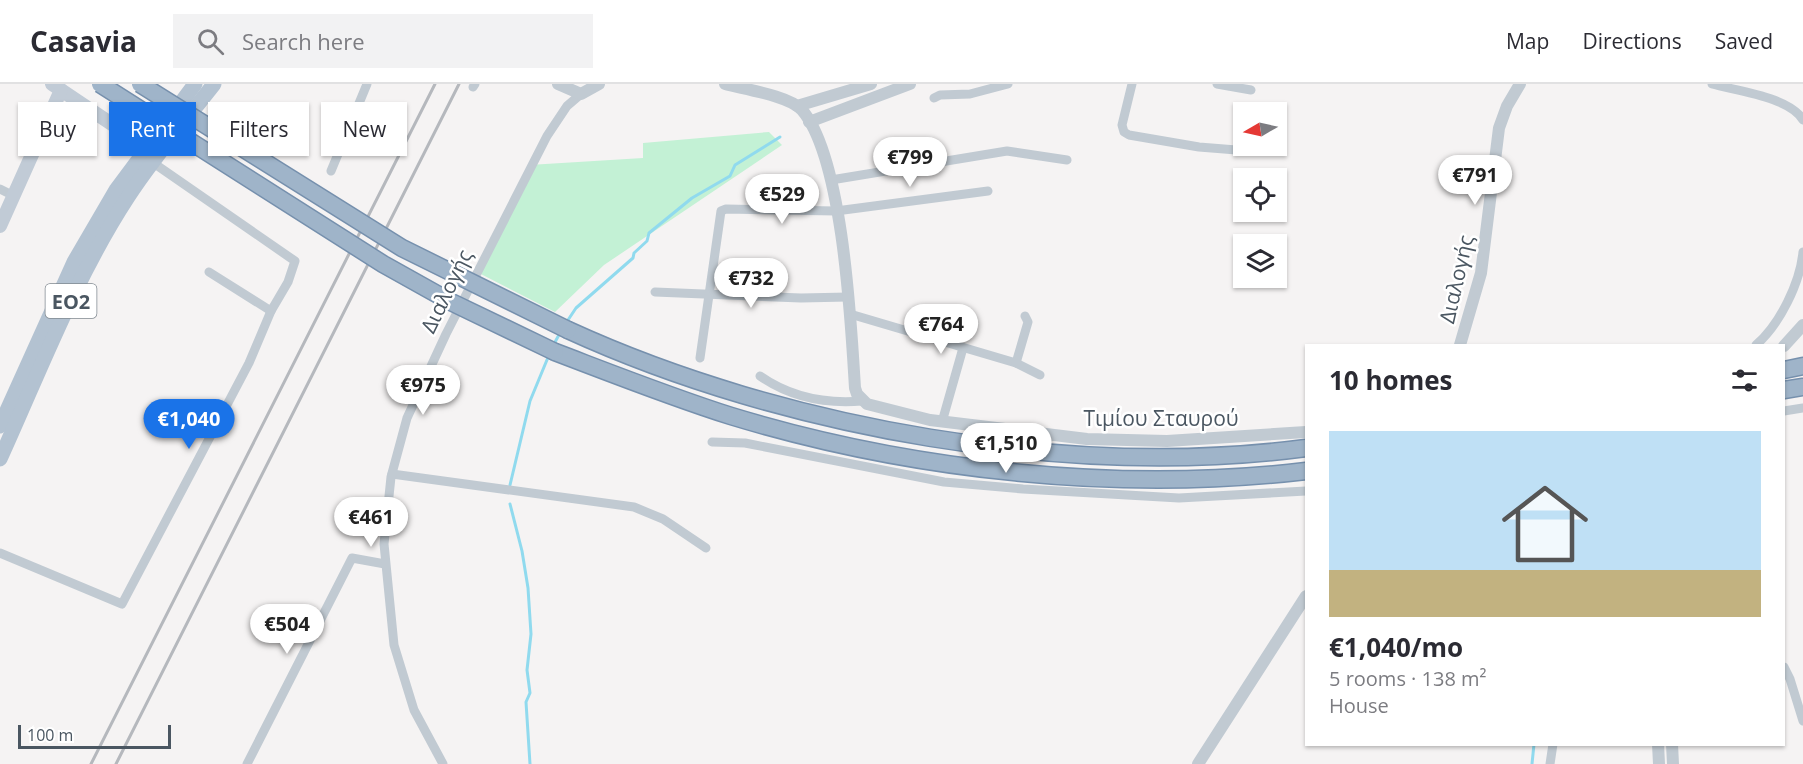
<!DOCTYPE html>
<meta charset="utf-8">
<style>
:root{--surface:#fff;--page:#f2f2f3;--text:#2b2b33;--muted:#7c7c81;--line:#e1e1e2;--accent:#1a73e8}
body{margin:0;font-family:"Open Sans",sans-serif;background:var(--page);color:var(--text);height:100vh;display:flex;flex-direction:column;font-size:22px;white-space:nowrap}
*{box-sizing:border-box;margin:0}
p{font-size:20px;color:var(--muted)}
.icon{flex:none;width:33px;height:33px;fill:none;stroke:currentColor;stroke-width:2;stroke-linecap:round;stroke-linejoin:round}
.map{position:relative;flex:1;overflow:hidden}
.panel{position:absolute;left:1305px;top:260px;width:480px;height:402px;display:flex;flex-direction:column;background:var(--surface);border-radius:0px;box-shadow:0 2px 4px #0004}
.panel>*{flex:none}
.guide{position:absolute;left:18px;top:18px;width:570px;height:54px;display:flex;gap:12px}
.needle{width:39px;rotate:261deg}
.controls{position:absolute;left:1233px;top:18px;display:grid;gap:12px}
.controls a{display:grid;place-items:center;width:54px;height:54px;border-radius:0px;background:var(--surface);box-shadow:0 2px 4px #0004;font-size:30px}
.scale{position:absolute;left:18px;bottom:15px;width:153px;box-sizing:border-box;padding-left:6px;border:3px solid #4a5661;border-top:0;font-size:16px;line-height:21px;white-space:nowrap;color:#4a5661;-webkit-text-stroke:4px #fff;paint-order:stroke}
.price{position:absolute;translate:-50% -51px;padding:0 14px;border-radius:21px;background:#fff;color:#222;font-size:20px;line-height:39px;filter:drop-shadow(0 2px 3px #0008)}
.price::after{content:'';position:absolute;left:50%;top:36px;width:18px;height:14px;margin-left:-9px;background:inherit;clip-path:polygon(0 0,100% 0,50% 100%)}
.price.current{background:var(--accent);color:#fff}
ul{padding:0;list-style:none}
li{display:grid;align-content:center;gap:12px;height:318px;padding:0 24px}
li+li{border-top:2px solid var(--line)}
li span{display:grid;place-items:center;height:186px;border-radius:0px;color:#555}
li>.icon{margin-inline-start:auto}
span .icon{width:108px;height:108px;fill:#fffc;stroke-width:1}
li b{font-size:26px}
h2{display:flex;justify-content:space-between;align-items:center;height:72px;padding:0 24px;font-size:26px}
.pill{padding:0 21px;border-radius:0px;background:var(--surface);box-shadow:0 2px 4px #0004;font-size:21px;line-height:54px}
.pill.current{background:var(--accent);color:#fff}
header{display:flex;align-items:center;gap:36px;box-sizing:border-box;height:84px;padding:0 30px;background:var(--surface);border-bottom:2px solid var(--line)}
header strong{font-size:28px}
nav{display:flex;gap:33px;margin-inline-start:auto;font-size:21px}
.search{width:420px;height:54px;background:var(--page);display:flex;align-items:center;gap:15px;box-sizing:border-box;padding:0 21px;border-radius:0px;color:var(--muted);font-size:22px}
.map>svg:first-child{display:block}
.green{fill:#c3f1d5}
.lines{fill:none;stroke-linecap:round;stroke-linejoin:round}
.stream{stroke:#90daee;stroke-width:3}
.trunk-casing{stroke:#7690ad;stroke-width:19}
.minor{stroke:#c1cad2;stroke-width:9}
.tertiary{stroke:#c1cad2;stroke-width:12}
.secondary{stroke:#c1cbd6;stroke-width:14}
.primary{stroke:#b3c2d1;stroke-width:15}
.trunk{stroke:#9fb4c9;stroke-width:16}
.rail{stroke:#b5b8bd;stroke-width:3}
.trunk-bridge-casing{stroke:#7690ad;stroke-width:19;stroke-linecap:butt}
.trunk-bridge{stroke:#9fb4c9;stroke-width:16}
.labels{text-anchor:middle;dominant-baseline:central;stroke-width:5;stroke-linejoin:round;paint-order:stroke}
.shield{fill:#fff;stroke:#808990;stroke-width:1.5}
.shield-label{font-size:20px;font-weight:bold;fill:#4a5661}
.street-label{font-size:21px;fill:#4a5661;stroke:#fff}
</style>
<header>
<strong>Casavia</strong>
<div class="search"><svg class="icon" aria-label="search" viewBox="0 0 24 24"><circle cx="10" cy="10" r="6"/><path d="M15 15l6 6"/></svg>Search here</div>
<nav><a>Map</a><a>Directions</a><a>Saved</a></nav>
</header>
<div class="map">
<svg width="1803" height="680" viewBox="0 0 1803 680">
<rect width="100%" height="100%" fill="#f5f3f3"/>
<polygon class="green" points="769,48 782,61 604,181 555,228 477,188 529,81 643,74 643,59"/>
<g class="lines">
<g class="stream">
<polyline points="566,239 576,224 633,174 634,169 647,157 649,149 692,114 730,92 735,81 780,53"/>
<polyline points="554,260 561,247"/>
<polyline points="510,401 530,317 549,271"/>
<polyline points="510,420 522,467 528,504 531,550 527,586 530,609 526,618 530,680"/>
<polyline points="1532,680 1534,660"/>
</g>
<defs>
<g id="trunk">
<path d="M 568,246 C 784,345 1071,395 1306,364"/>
<path d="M 555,268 C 613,290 671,313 731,332 C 912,387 1118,409 1306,387"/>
<polyline points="1784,286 1803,282"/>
<polyline points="1784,306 1803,303"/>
</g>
</defs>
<use href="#trunk" class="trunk-casing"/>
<g class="minor">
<polyline points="1132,0 1122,41 1124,48 1129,51 1199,63 1249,67"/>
<polyline points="1217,0 1251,6"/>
<path d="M 1712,0 C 1737,7 1790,13 1803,36"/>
<polyline points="473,3 475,0"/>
<polyline points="934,14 940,11 970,10 1008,0"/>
<polyline points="152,78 295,177 288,198 271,227 209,188"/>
<polyline points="331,87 367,0"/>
<polyline points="831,96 1007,67 1067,76"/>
<polyline points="0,105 14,112"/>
<polyline points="655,208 801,214 848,213"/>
<polyline points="850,230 1016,279 1040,291"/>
<path d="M 1756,261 C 1780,240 1800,199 1803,168"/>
<polyline points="700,274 721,127 726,125 836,127 988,107"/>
<polyline points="1016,279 1028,238 1025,232"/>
<path d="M 760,292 C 790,313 826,320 862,317"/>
<polyline points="1784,327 1803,324"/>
<polyline points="942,338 963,264"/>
<polyline points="712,358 745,359 944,398 1023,405 1179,414 1306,407"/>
<polyline points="392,390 634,423 663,435 706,464"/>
<polyline points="0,469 122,520 249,279 271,227"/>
<polyline points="1784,583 1790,595 1803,637"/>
<polyline points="247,680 352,474 385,480"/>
<polyline points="443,680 414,626 394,561 384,460 391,393 407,334 446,250 547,52 567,22 581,10"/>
<polyline points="1550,680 1553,660"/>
</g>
<g class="tertiary">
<polyline points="558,0 581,10 599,0"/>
<path d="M 725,0 C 744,5 790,12 802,26 C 843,74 851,239 855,304 L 857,310 L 867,320 L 930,336 L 1087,355 L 1167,357 L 1306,348"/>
<polyline points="797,22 871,0"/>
<polyline points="809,38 910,0"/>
<polyline points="1460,261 1481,189 1499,44 1507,22 1520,0"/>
<polyline points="1784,262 1803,241"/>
<polyline points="1658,660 1659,680"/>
<polyline points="1672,660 1673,680"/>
<polyline points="1198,680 1306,512"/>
</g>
<g class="secondary">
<polyline points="52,0 146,63"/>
<polyline points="0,142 61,6"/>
</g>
<g class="primary">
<polyline points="0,342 74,178 116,106 195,0"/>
<path d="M 0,375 C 40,287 75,194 128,113 C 154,73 185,37 214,0"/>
</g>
<use href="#trunk" class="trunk"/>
<g class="rail">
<polyline points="91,680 435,0"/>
<polyline points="116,680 459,0"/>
</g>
<defs>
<g id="trunk-bridge">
<polyline points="100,0 383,180 451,218 555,268"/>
<polyline points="140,0 402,164 568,246"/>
</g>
</defs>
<use href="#trunk-bridge" class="trunk-bridge-casing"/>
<use href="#trunk-bridge" class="trunk-bridge"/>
</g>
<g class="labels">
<rect class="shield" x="45.5" y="200" width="51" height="34" rx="4.5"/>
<g class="shield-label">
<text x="71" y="217">ΕΟ2</text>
</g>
<g class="street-label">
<text transform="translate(1456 195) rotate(-77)">Διαλογής</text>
<text transform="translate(446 207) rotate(-64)">Διαλογής</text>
<text x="1161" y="334">Τιμίου Σταυρού</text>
</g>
</g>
</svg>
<div class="controls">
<a><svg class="needle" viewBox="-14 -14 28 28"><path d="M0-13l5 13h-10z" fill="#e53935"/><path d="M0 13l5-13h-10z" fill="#7c7c81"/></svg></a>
<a><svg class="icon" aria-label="locate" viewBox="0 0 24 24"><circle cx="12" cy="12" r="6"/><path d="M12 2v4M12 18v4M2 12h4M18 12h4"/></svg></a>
<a><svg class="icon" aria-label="layers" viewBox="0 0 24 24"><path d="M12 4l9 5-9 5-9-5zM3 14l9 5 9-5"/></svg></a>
</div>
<div class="scale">100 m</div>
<b class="price" style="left:910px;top:104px">€799</b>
<b class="price" style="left:1475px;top:122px">€791</b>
<b class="price" style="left:782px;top:141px">€529</b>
<b class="price" style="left:751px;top:225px">€732</b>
<b class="price" style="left:941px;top:271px">€764</b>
<b class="price" style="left:423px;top:332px">€975</b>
<b class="price current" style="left:189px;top:366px">€1,040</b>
<b class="price" style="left:1006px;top:390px">€1,510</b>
<b class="price" style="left:371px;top:464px">€461</b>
<b class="price" style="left:287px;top:571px">€504</b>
<div class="guide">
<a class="pill">Buy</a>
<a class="pill current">Rent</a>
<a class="pill">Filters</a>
<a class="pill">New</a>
</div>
<section class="panel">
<h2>10 homes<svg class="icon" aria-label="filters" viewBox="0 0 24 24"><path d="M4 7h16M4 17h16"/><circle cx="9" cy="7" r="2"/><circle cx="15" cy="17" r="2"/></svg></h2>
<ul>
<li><span style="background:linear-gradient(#bfe0f5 75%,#c2b280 0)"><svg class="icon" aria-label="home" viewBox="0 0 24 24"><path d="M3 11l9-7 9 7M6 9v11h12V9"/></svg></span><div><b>€1,040/mo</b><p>5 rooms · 138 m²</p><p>House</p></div></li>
</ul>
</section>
</div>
